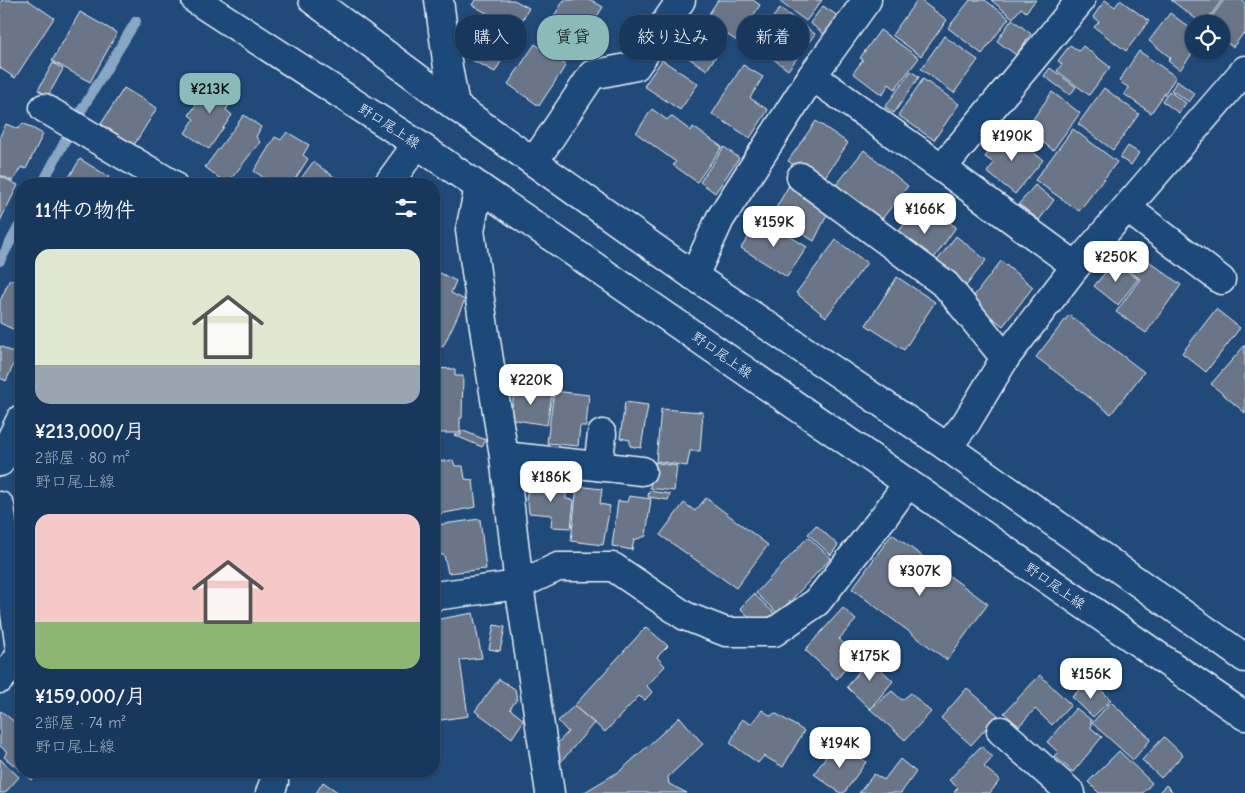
<!DOCTYPE html>
<html lang="ja">
<meta charset="utf-8">
<style>
:root{--surface:#17385c;--page:#203f62;--text:#f1f3f6;--muted:#9eacbb;--line:#365272;--accent:#8bbbb9}
body{margin:0;font-family:"Comic Neue","Klee One",sans-serif;background:var(--page);color:var(--text);height:100vh;display:flex;flex-direction:column;font-size:19px;white-space:nowrap}
*{box-sizing:border-box;margin:0}
p{font-size:16px;color:var(--muted)}
.icon{flex:none;width:28px;height:28px;fill:none;stroke:currentColor;stroke-width:2;stroke-linecap:round;stroke-linejoin:round}
.map{position:relative;flex:1;overflow:hidden}
.side{position:absolute;left:15px;top:178px;width:425px;height:600px;display:flex;flex-direction:column;background:var(--surface);border-radius:20px;box-shadow:0 1px 4px #0004,0 0 0 1px var(--line)}
.side>*{flex:none}
.banner{position:absolute;left:455px;top:15px;width:475px;height:45px;display:flex;gap:10px}
.controls{position:absolute;left:1185px;top:15px;display:grid;gap:10px}
.controls a{display:grid;place-items:center;width:45px;height:45px;border-radius:50%;background:var(--surface);box-shadow:0 1px 4px #0004,0 0 0 1px var(--line);font-size:25px}
.price{position:absolute;translate:-50% -42px;padding:0 11px;border-radius:10px;background:#fff;color:#222;font-size:16px;line-height:32px;filter:drop-shadow(0 1px 2px #0008)}
.price::after{content:'';position:absolute;left:50%;top:30px;width:15px;height:11px;margin-left:-8px;background:inherit;clip-path:polygon(0 0,100% 0,50% 100%)}
.price.on{background:var(--accent);color:#111}
ul{padding:0;list-style:none}
li{display:grid;align-content:center;gap:10px;height:265px;padding:0 20px}
li span{display:grid;place-items:center;height:155px;border-radius:15px;color:#555}
li>.icon{margin-inline-start:auto}
span .icon{width:90px;height:90px;fill:#fffc;stroke-width:1}
li b{font-size:21px}
h2{display:flex;justify-content:space-between;align-items:center;height:60px;padding:0 20px;font-size:21px}
.pill{padding:0 18px;border-radius:20px;background:var(--surface);box-shadow:0 1px 4px #0004,0 0 0 1px var(--line);font-size:18px;line-height:45px}
.pill.on{background:var(--accent);color:#111}
.map>svg:first-child{display:block}
.lines{fill:none;stroke-linecap:round;stroke-linejoin:round}
.stream{stroke:#87a7c4;stroke-width:10}
.building{fill:#6a7488;stroke:#e8f1f8}
.minor-casing{stroke:#e8f1f8;stroke-width:31}
.secondary-casing{stroke:#e8f1f8;stroke-width:31}
.minor{stroke:#1f4a7a;stroke-width:28}
.secondary{stroke:#1f4a7a;stroke-width:28}
.labels{text-anchor:middle;dominant-baseline:central;stroke-width:4;stroke-linejoin:round;paint-order:stroke}
.street-label{font-size:14px;fill:#e8f1f8;stroke:#1f4a7a}
</style>
<div class="map">
<svg width="1245" height="793" viewBox="0 0 1245 793">
<rect width="100%" height="100%" fill="#1f4a7a"/>
<filter id="ink" filterUnits="userSpaceOnUse"><feTurbulence type="fractalNoise" baseFrequency=".02" numOctaves="2"/><feDisplacementMap in="SourceGraphic" scale="10" xChannelSelector="R" yChannelSelector="G"/><feConvolveMatrix kernelMatrix="1 2 1 2 8 2 1 2 1" color-interpolation-filters="sRGB"/></filter>
<g filter="url(#ink)">
<g class="lines">
<g class="stream">
<polyline points="42,184 81,111 136,21"/>
<polyline points="0,261 21,222"/>
</g>
</g>
<g class="building">
<polygon points="2,0 28,0 54,18 15,78 0,68 0,3"/>
<polygon points="475,0 514,0 529,8 513,37 490,25 494,17 472,5"/>
<polygon points="564,0 591,0 603,7 580,43 549,24"/>
<polygon points="718,0 753,0 760,5 737,41 705,20"/>
<polygon points="782,0 822,0 806,21 780,2"/>
<polygon points="917,0 920,0 947,20 921,56 892,35"/>
<polygon points="970,0 985,0 1009,18 982,54 948,28"/>
<polygon points="991,0 1036,0 1026,12 1021,8 1013,18"/>
<polygon points="1105,0 1115,7 1120,0 1149,21 1126,51 1094,27 1099,22 1093,17"/>
<polygon points="1171,0 1222,0 1208,19 1205,16 1200,22"/>
<polygon points="1224,0 1242,0 1245,3 1245,36 1243,34 1233,47 1221,39 1221,24 1206,24"/>
<polygon points="823,6 838,16 824,34 810,23"/>
<polygon points="780,8 815,34 788,70 753,44"/>
<polygon points="80,12 117,33 90,82 52,61"/>
<polygon points="1170,13 1194,31 1194,51 1180,70 1168,61 1171,58 1149,41"/>
<polygon points="1012,19 1031,34 1016,55 997,41"/>
<polygon points="479,28 510,45 495,72 472,60 476,52 469,48"/>
<polygon points="701,28 724,43 707,70 684,55"/>
<polygon points="880,30 919,58 895,89 889,84 882,95 853,73 863,60 860,58"/>
<polygon points="944,36 978,60 954,93 921,69"/>
<polygon points="535,44 566,65 539,106 508,84"/>
<polygon points="1070,45 1079,51 1083,46 1110,67 1089,95 1057,71 1062,64 1058,61"/>
<polygon points="1139,51 1176,77 1151,113 1124,94 1129,88 1119,81"/>
<polygon points="662,60 698,84 680,110 644,86"/>
<polygon points="53,63 63,69 48,96 38,90"/>
<polygon points="743,65 763,77 750,98 768,110 750,138 712,114"/>
<polygon points="1050,68 1076,87 1070,95 1044,76"/>
<polygon points="911,71 919,77 894,113 885,107"/>
<polygon points="923,79 959,104 934,140 898,115"/>
<polygon points="213,80 235,95 226,110 232,115 209,149 185,133 194,119 189,115"/>
<polygon points="1177,81 1195,94 1189,102 1171,90"/>
<polygon points="124,88 157,108 134,145 101,124"/>
<polygon points="1104,88 1139,114 1113,150 1078,124"/>
<polygon points="1169,91 1186,103 1179,113 1162,101"/>
<polygon points="1052,92 1080,113 1053,150 1026,129"/>
<polygon points="652,109 667,120 671,116 691,131 693,127 722,147 697,182 673,165 676,162 636,133"/>
<polygon points="244,115 261,127 256,137 260,142 227,184 205,167"/>
<polygon points="816,121 848,143 820,184 788,161"/>
<polygon points="23,123 43,134 26,169 21,167 13,181 0,175 0,136 6,124 18,129"/>
<polygon points="1073,129 1117,162 1079,211 1035,180"/>
<polygon points="1006,131 1043,160 1015,194 987,172 994,163 985,157"/>
<polygon points="287,132 309,145 303,155 308,159 292,184 273,184 254,171 275,137 281,140"/>
<polygon points="1128,146 1139,153 1131,165 1120,158"/>
<polygon points="724,147 739,158 715,193 700,182"/>
<polygon points="864,150 908,186 877,225 833,189"/>
<polygon points="80,159 109,177 104,184 65,184"/>
<polygon points="313,162 336,178 332,184 297,184"/>
<polygon points="0,176 18,185 0,221"/>
<polygon points="792,180 830,209 814,241 772,215"/>
<polygon points="1035,185 1054,200 1039,220 1019,204"/>
<polygon points="916,208 937,223 941,217 956,227 930,264 894,238"/>
<polygon points="761,218 807,247 787,277 741,248"/>
<polygon points="956,236 986,260 963,290 933,266"/>
<polygon points="836,240 867,263 826,317 796,293"/>
<polygon points="1138,253 1181,285 1146,333 1116,312 1140,279 1126,269"/>
<polygon points="1001,261 1033,287 1003,326 970,301"/>
<polygon points="1114,262 1138,279 1118,305 1094,286"/>
<polygon points="436,271 456,281 451,293 465,300 443,347 434,342 434,277"/>
<polygon points="897,277 935,302 904,350 866,325"/>
<polygon points="10,279 21,285 21,333 0,323 0,301"/>
<polygon points="1216,309 1240,328 1206,372 1182,353"/>
<polygon points="1069,315 1144,372 1111,414 1036,357"/>
<polygon points="1245,345 1245,413 1211,384"/>
<polygon points="0,346 18,355 6,381 0,378"/>
<polygon points="434,368 455,369 455,376 463,376 462,418 460,418 460,433 434,433"/>
<polygon points="515,387 552,394 547,425 510,419"/>
<polygon points="554,391 589,395 586,426 580,426 578,446 547,443"/>
<polygon points="625,402 648,405 641,448 630,446 630,440 620,438"/>
<polygon points="661,409 703,412 700,451 690,451 687,466 656,461"/>
<polygon points="461,430 486,440 482,447 454,435 461,435"/>
<polygon points="453,460 455,466 463,466 465,479 473,480 476,507 434,515 434,462"/>
<polygon points="653,462 677,466 674,491 650,488"/>
<polygon points="19,482 21,482 20,531"/>
<polygon points="529,482 566,484 566,499 574,500 571,528 551,527 552,515 529,513 528,502 526,500"/>
<polygon points="577,486 602,489 600,504 610,506 603,545 571,541"/>
<polygon points="649,491 670,494 668,500 648,497"/>
<polygon points="629,496 651,499 646,536 634,540 632,550 612,546 618,501 627,502"/>
<polygon points="706,498 768,545 736,588 660,535 684,503 695,511"/>
<polygon points="480,519 486,569 448,573 444,555 438,555 436,525"/>
<polygon points="816,525 838,545 831,555 808,534"/>
<polygon points="892,534 988,604 947,660 852,589"/>
<polygon points="808,537 831,558 778,614 756,593"/>
<polygon points="754,594 776,615 753,621 740,608"/>
<polygon points="843,608 856,620 839,639 856,655 837,679 805,650"/>
<polygon points="473,613 482,658 460,660 468,716 434,721 434,620"/>
<polygon points="494,625 505,627 500,651 489,649"/>
<polygon points="646,627 668,646 657,657 665,666 647,686 652,692 645,700 639,696 605,732 574,706"/>
<polygon points="874,652 880,657 876,665 893,681 870,709 847,687"/>
<polygon points="1040,675 1071,705 1052,725 1035,709 1019,726 1004,713"/>
<polygon points="499,679 515,689 517,699 510,709 524,720 512,738 475,711"/>
<polygon points="1086,683 1095,692 1099,688 1111,700 1093,717 1072,697"/>
<polygon points="967,688 998,715 971,745 941,718"/>
<polygon points="892,691 902,700 911,693 931,712 905,740 870,709"/>
<polygon points="1111,702 1151,739 1133,760 1092,723"/>
<polygon points="574,706 594,723 560,763 552,749 568,732 558,721"/>
<polygon points="1076,708 1091,720 1091,728 1102,737 1073,772 1054,756 1058,752 1047,742"/>
<polygon points="762,710 771,716 775,713 804,731 783,767 764,756 758,763 730,743 742,719 751,724"/>
<polygon points="1,711 16,723 21,717 21,771 4,757 7,752 0,746 0,713"/>
<polygon points="680,717 703,744 668,777 669,784 687,793 583,793 620,771"/>
<polygon points="1164,737 1183,755 1161,778 1142,760"/>
<polygon points="846,746 866,762 844,793 840,793 814,774 830,751 838,756"/>
<polygon points="981,746 993,757 984,767 1000,780 990,793 956,793 954,792 958,788 949,780"/>
<polygon points="1119,751 1152,783 1143,793 1099,793 1088,782"/>
<polygon points="0,759 19,777 5,793 0,793"/>
<polygon points="900,759 916,772 901,793 859,793 874,774 884,780"/>
<polygon points="22,771 40,771 32,780"/>
<polygon points="323,782 339,793 316,793"/>
<polygon points="1166,785 1174,793 1158,793"/>
</g>
<g class="lines">
<defs>
<g id="minor">
<polyline points="439,0 447,61 455,106"/>
<polyline points="812,76 942,168"/>
<polyline points="44,108 172,184"/>
<polyline points="534,162 592,75 636,66 681,0"/>
<polyline points="801,177 946,285 1005,358"/>
<polyline points="388,184 417,144"/>
<polyline points="479,187 470,230 486,341 504,456 519,585 550,793"/>
<polyline points="1127,208 1221,280"/>
<polyline points="1076,266 942,168 1081,0"/>
<polyline points="694,276 720,219 812,76 867,0"/>
<polyline points="947,447 966,423 1005,358 1076,266 1245,70"/>
<polyline points="504,456 642,471"/>
<polyline points="0,462 21,419"/>
<polyline points="598,466 602,434"/>
<polyline points="0,506 21,656"/>
<polyline points="434,596 519,585 558,567 613,567 685,616 726,632 774,632 817,602 885,515 907,484"/>
<polyline points="0,679 21,656"/>
<polyline points="1001,731 1071,793"/>
<polyline points="270,793 274,782"/>
</g>
<g id="secondary">
<polyline points="196,0 417,144 1245,716"/>
<polyline points="313,0 455,106 694,276 947,447 1245,658"/>
</g>
</defs>
<use href="#minor" class="minor-casing"/>
<use href="#secondary" class="secondary-casing"/>
<use href="#minor" class="minor"/>
<use href="#secondary" class="secondary"/>
</g>
</g>
<g class="labels">
<g class="street-label">
<text transform="translate(389 126) rotate(33)">野口尾上線</text>
<text transform="translate(722 355) rotate(35)">野口尾上線</text>
<text transform="translate(1055 586) rotate(35)">野口尾上線</text>
</g>
</g>
</svg>
<div class="controls">
<a><svg class="icon" aria-label="locate" viewBox="0 0 24 24"><circle cx="12" cy="12" r="6"/><path d="M12 2v4M12 18v4M2 12h4M18 12h4"/></svg></a>
</div>
<b class="price on" style="left:210px;top:115px">¥213K</b>
<b class="price" style="left:1012px;top:162px">¥190K</b>
<b class="price" style="left:925px;top:235px">¥166K</b>
<b class="price" style="left:774px;top:248px">¥159K</b>
<b class="price" style="left:1116px;top:283px">¥250K</b>
<b class="price" style="left:531px;top:406px">¥220K</b>
<b class="price" style="left:551px;top:503px">¥186K</b>
<b class="price" style="left:920px;top:597px">¥307K</b>
<b class="price" style="left:870px;top:682px">¥175K</b>
<b class="price" style="left:1091px;top:700px">¥156K</b>
<b class="price" style="left:840px;top:769px">¥194K</b>
<div class="banner">
<a class="pill">購入</a>
<a class="pill on">賃貸</a>
<a class="pill">絞り込み</a>
<a class="pill">新着</a>
</div>
<section class="side">
<h2>11件の物件<svg class="icon" aria-label="filters" viewBox="0 0 24 24"><path d="M4 7h16M4 17h16"/><circle cx="9" cy="7" r="2"/><circle cx="15" cy="17" r="2"/></svg></h2>
<ul>
<li><span style="background:linear-gradient(#dfe7d0 75%,#9aa5b1 0)"><svg class="icon" aria-label="home" viewBox="0 0 24 24"><path d="M3 11l9-7 9 7M6 9v11h12V9"/></svg></span><div><b>¥213,000/月</b><p>2部屋 · 80 m²</p><p>野口尾上線</p></div></li>
<li><span style="background:linear-gradient(#f6c9c9 70%,#8fb573 0)"><svg class="icon" aria-label="home" viewBox="0 0 24 24"><path d="M3 11l9-7 9 7M6 9v11h12V9"/></svg></span><div><b>¥159,000/月</b><p>2部屋 · 74 m²</p><p>野口尾上線</p></div></li>
</ul>
</section>
</div>
